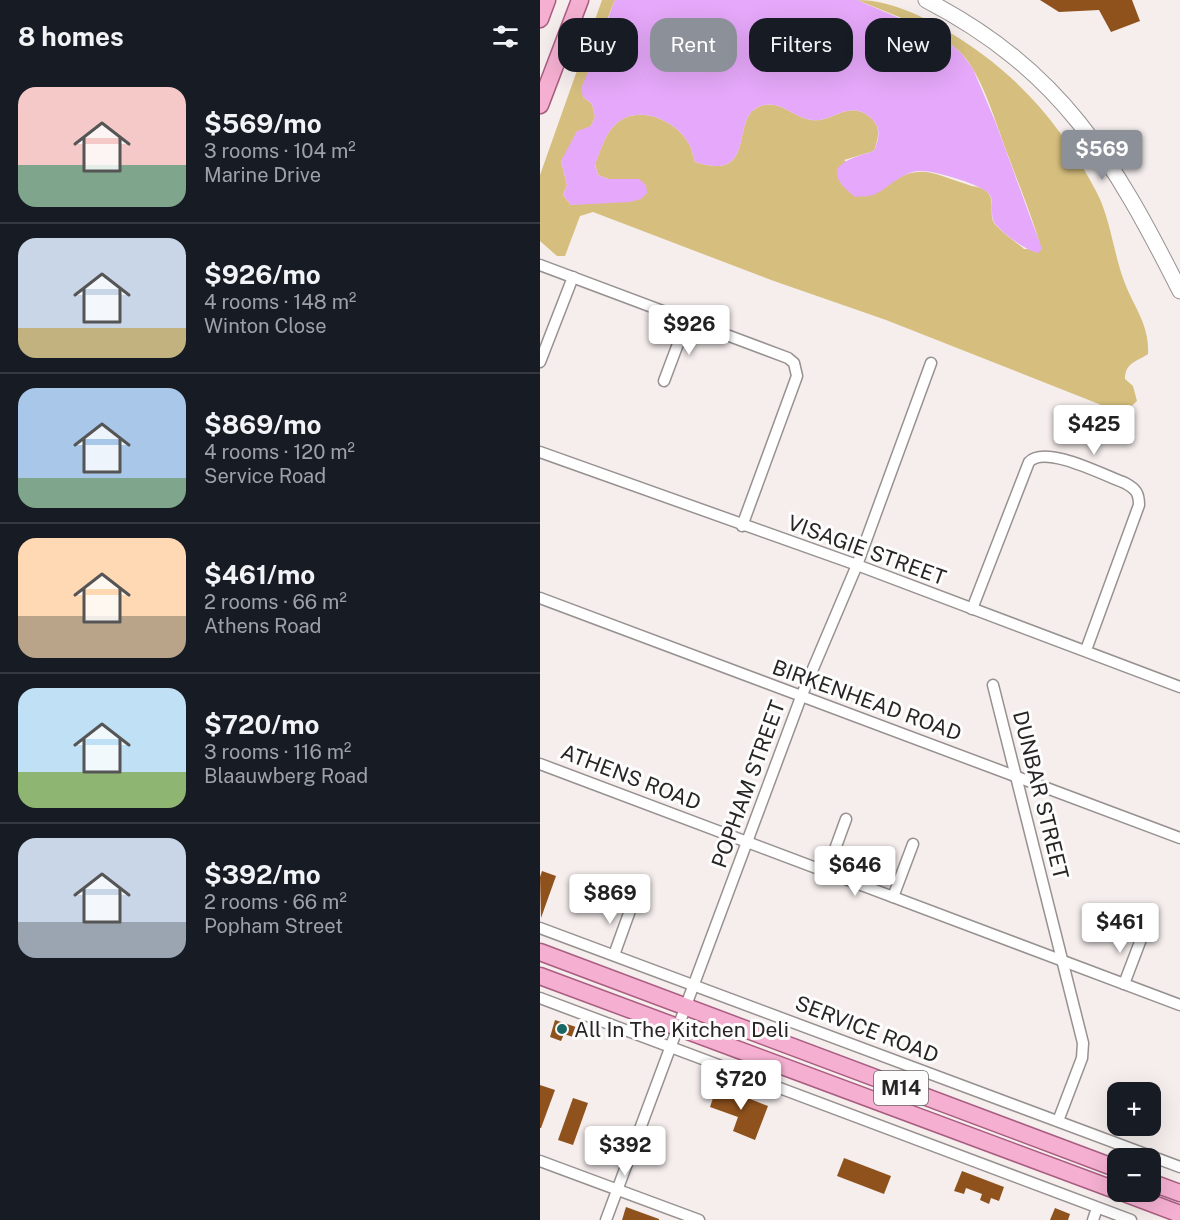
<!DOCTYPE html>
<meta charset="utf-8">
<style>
:root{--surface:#171b24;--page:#20242c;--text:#f1f3f6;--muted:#9ea1a6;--line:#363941;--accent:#8c9099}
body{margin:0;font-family:"Public Sans",sans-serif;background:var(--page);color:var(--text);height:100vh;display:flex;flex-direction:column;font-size:22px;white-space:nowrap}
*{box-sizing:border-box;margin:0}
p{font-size:20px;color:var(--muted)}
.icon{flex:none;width:33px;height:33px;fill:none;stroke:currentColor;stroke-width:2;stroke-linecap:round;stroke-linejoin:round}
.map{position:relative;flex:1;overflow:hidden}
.panel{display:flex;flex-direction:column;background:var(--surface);width:540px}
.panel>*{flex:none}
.top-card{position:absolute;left:18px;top:18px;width:531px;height:54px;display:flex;gap:12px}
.fabs{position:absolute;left:567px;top:1082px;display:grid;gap:12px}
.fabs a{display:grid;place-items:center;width:54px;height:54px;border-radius:12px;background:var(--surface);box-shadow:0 6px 24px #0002;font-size:30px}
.price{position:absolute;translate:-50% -51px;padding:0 14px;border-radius:6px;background:#fff;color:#222;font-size:20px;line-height:39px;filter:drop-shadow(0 2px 3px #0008)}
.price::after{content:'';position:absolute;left:50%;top:36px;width:18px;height:14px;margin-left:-9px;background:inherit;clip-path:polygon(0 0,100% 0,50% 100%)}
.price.selected{background:var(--accent);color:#fff}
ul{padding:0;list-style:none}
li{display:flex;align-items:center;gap:18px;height:150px;padding:0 18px}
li+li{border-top:2px solid var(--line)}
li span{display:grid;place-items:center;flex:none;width:168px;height:120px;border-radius:18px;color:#555}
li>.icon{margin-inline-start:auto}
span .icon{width:72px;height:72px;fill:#fffc;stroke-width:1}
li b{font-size:26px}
h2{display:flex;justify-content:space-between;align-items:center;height:72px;padding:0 18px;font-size:26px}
.chip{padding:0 21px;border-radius:18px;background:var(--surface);box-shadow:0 6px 24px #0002;font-size:21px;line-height:54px}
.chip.selected{background:var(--accent);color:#fff}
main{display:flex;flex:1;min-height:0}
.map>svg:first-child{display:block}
.green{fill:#d6bf7e}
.water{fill:#e6a8fa}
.building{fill:#8f521d}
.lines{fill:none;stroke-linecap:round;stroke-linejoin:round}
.minor-casing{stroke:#979190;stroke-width:13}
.secondary-casing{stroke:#979190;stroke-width:17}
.primary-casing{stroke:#a95d81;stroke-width:19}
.minor{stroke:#fff;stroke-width:10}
.secondary{stroke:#fff;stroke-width:15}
.primary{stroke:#f5b0d1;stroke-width:16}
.poi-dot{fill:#196764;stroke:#fefdfd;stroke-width:2}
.labels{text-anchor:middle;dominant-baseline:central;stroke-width:6;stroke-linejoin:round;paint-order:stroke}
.shield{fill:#fefdfd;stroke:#686666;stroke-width:1.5}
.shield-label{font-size:20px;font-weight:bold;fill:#282525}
.street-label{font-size:21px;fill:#282525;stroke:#fefdfd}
.poi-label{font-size:21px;fill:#282525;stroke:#fefdfd;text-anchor:start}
</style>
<main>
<section class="panel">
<h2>8 homes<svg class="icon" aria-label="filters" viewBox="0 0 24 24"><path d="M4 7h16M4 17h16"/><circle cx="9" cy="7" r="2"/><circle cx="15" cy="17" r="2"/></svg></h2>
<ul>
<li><span style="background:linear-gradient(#f6c9c9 65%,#7fa58c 0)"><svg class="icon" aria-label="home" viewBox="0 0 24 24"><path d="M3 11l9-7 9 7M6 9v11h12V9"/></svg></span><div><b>$569/mo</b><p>3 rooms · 104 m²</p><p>Marine Drive</p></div></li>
<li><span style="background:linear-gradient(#c9d6e8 75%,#c2b280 0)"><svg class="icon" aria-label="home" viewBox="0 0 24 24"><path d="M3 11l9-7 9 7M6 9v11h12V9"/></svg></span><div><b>$926/mo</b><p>4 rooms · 148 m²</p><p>Winton Close</p></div></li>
<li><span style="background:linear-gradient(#a9c7e8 75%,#7fa58c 0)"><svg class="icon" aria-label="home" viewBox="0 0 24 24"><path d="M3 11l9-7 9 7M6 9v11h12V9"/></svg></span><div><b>$869/mo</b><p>4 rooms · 120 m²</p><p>Service Road</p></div></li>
<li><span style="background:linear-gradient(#ffd9b3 65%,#b9a48a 0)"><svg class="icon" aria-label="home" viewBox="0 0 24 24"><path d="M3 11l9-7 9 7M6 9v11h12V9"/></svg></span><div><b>$461/mo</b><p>2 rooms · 66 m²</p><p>Athens Road</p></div></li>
<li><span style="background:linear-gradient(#bfe0f5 70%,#8fb573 0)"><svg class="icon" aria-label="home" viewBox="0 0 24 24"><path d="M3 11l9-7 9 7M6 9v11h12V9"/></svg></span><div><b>$720/mo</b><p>3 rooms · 116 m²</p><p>Blaauwberg Road</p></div></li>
<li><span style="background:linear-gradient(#c9d6e8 70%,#9aa5b1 0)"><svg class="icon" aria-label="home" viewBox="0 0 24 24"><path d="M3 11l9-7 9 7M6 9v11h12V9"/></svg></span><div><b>$392/mo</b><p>2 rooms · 66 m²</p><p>Popham Street</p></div></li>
</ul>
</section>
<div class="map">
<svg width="640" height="1220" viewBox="0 0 640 1220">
<rect width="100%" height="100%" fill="#f5eeed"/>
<path class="green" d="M 62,0 L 75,0 L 59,39 L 43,97 L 52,104 L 55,117 L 51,126 L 21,161 L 27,185 L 23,195 L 31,205 L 54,202 L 83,180 L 68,179 L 58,175 L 55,164 C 60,152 64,137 73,127 C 94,102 136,119 149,144 C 152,149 153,156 155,162 C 216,182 192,123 215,109 C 236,95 252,117 271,120 C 293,123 309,98 331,118 C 342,128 338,138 334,151 L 304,160 L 345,185 C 383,162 392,174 429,185 C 437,188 443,186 449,194 C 454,202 450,213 453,221 C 456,228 477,243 484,249 L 501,249 C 493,218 480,188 469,158 C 457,128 444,78 422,54 C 401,31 346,12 317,0 C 347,0 376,13 402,28 C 472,68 519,120 556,191 C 570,217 573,250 583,278 C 592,305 610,324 608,354 C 596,362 585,363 585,379 L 593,386 L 597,401 L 585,412 L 574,410 L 346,320 L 231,280 L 53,212 L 40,216 L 25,256 L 17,256 L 0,241 L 0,175 Z"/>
<path class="water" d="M 75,0 L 317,0 L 366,21 L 411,44 L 422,54 L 433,69 L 455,121 L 502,249 L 498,253 C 488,252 459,231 454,222 C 450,215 454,203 450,195 C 444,185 395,171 382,171 C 362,170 349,189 333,195 C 328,197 320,196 315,197 C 278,168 304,160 334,151 C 339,138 342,128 331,118 C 309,98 293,123 271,120 C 252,117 236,95 215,109 C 192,123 216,182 155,162 C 153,156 152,149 149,144 C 136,119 94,102 73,127 C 64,137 60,152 55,165 L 58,175 L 68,179 L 99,179 L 106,185 L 107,193 L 101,199 L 90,202 L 31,205 L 23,195 L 27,185 L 21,161 L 37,131 L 51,126 L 55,117 L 52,104 L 43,97 L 41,89 Z"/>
<g class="building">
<polygon points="500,0 592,0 600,21 571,32 559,10 519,12"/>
<polygon points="2,871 16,876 1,918 0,877"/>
<polygon points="15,1020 39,1028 36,1038 24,1034 21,1041 10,1037"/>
<polygon points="0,1085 15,1090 1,1128 0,1128"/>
<polygon points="177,1086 228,1106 215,1140 193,1131 198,1117 170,1107"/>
<polygon points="33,1098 48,1103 33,1145 18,1140"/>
<polygon points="304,1158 351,1176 344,1194 297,1176"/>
<polygon points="422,1171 464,1187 459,1201 451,1198 449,1204 440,1200 442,1194 426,1188 424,1194 414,1191"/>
<polygon points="86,1207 119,1219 119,1220 82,1220"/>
<polygon points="515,1208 530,1214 528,1220 510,1220"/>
</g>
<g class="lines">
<defs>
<g id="minor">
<polyline points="0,265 248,358 254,363 257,376 202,526"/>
<polyline points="0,362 33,277"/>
<polyline points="124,381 147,320"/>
<polyline points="0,452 317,565 640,687"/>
<polyline points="0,598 640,838"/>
<path d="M 432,609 L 489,462 C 505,444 565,476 585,483 C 596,489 599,493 599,505 L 546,650"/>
<polyline points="453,685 543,1043 542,1058 518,1121"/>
<polyline points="0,764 640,1005"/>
<polyline points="287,871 306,819"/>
<polyline points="353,897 373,844"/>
<polyline points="0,928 640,1167"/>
<polyline points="74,955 92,905"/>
<polyline points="584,984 603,934"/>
<polyline points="0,998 591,1220"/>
<polyline points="0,1161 159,1220"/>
<polyline points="66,1220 261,697 317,565 391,363"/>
<polyline points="553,1220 557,1208"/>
</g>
<path id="secondary" d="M 386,0 C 521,70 574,160 640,291"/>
<g id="primary">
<polyline points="0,19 7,0"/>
<polyline points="0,105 40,0"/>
<polyline points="0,952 578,1169"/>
<polyline points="0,976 578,1191"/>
<polyline points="610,1182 640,1193"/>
<polyline points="579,1191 640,1214"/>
</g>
</defs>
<use href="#minor" class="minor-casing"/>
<use href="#secondary" class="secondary-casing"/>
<use href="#primary" class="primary-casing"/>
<use href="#minor" class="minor"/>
<use href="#secondary" class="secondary"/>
<use href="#primary" class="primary"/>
</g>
<circle class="poi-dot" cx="22" cy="1029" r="6"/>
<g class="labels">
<rect class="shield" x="334" y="1071" width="54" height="34" rx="4.5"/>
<g class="shield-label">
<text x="361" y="1088">M14</text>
</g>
<g class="street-label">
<text transform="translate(327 550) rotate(20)">VISAGIE STREET</text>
<text transform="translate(327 700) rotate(20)">BIRKENHEAD ROAD</text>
<text transform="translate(91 777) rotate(21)">ATHENS ROAD</text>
<text transform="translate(208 784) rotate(-70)">POPHAM STREET</text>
<text transform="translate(501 795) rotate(76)">DUNBAR STREET</text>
<text transform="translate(327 1029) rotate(21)">SERVICE ROAD</text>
</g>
<g class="poi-label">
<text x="34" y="1029">All In The Kitchen Deli</text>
</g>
</g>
</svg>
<div class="fabs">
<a>+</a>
<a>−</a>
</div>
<b class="price selected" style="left:562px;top:181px">$569</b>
<b class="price" style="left:149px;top:356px">$926</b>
<b class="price" style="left:554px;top:456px">$425</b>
<b class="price" style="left:315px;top:897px">$646</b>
<b class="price" style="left:70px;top:925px">$869</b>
<b class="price" style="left:580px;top:954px">$461</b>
<b class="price" style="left:201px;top:1111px">$720</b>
<b class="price" style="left:85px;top:1177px">$392</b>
<div class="top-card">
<a class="chip">Buy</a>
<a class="chip selected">Rent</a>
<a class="chip">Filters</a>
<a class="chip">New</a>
</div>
</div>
</main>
